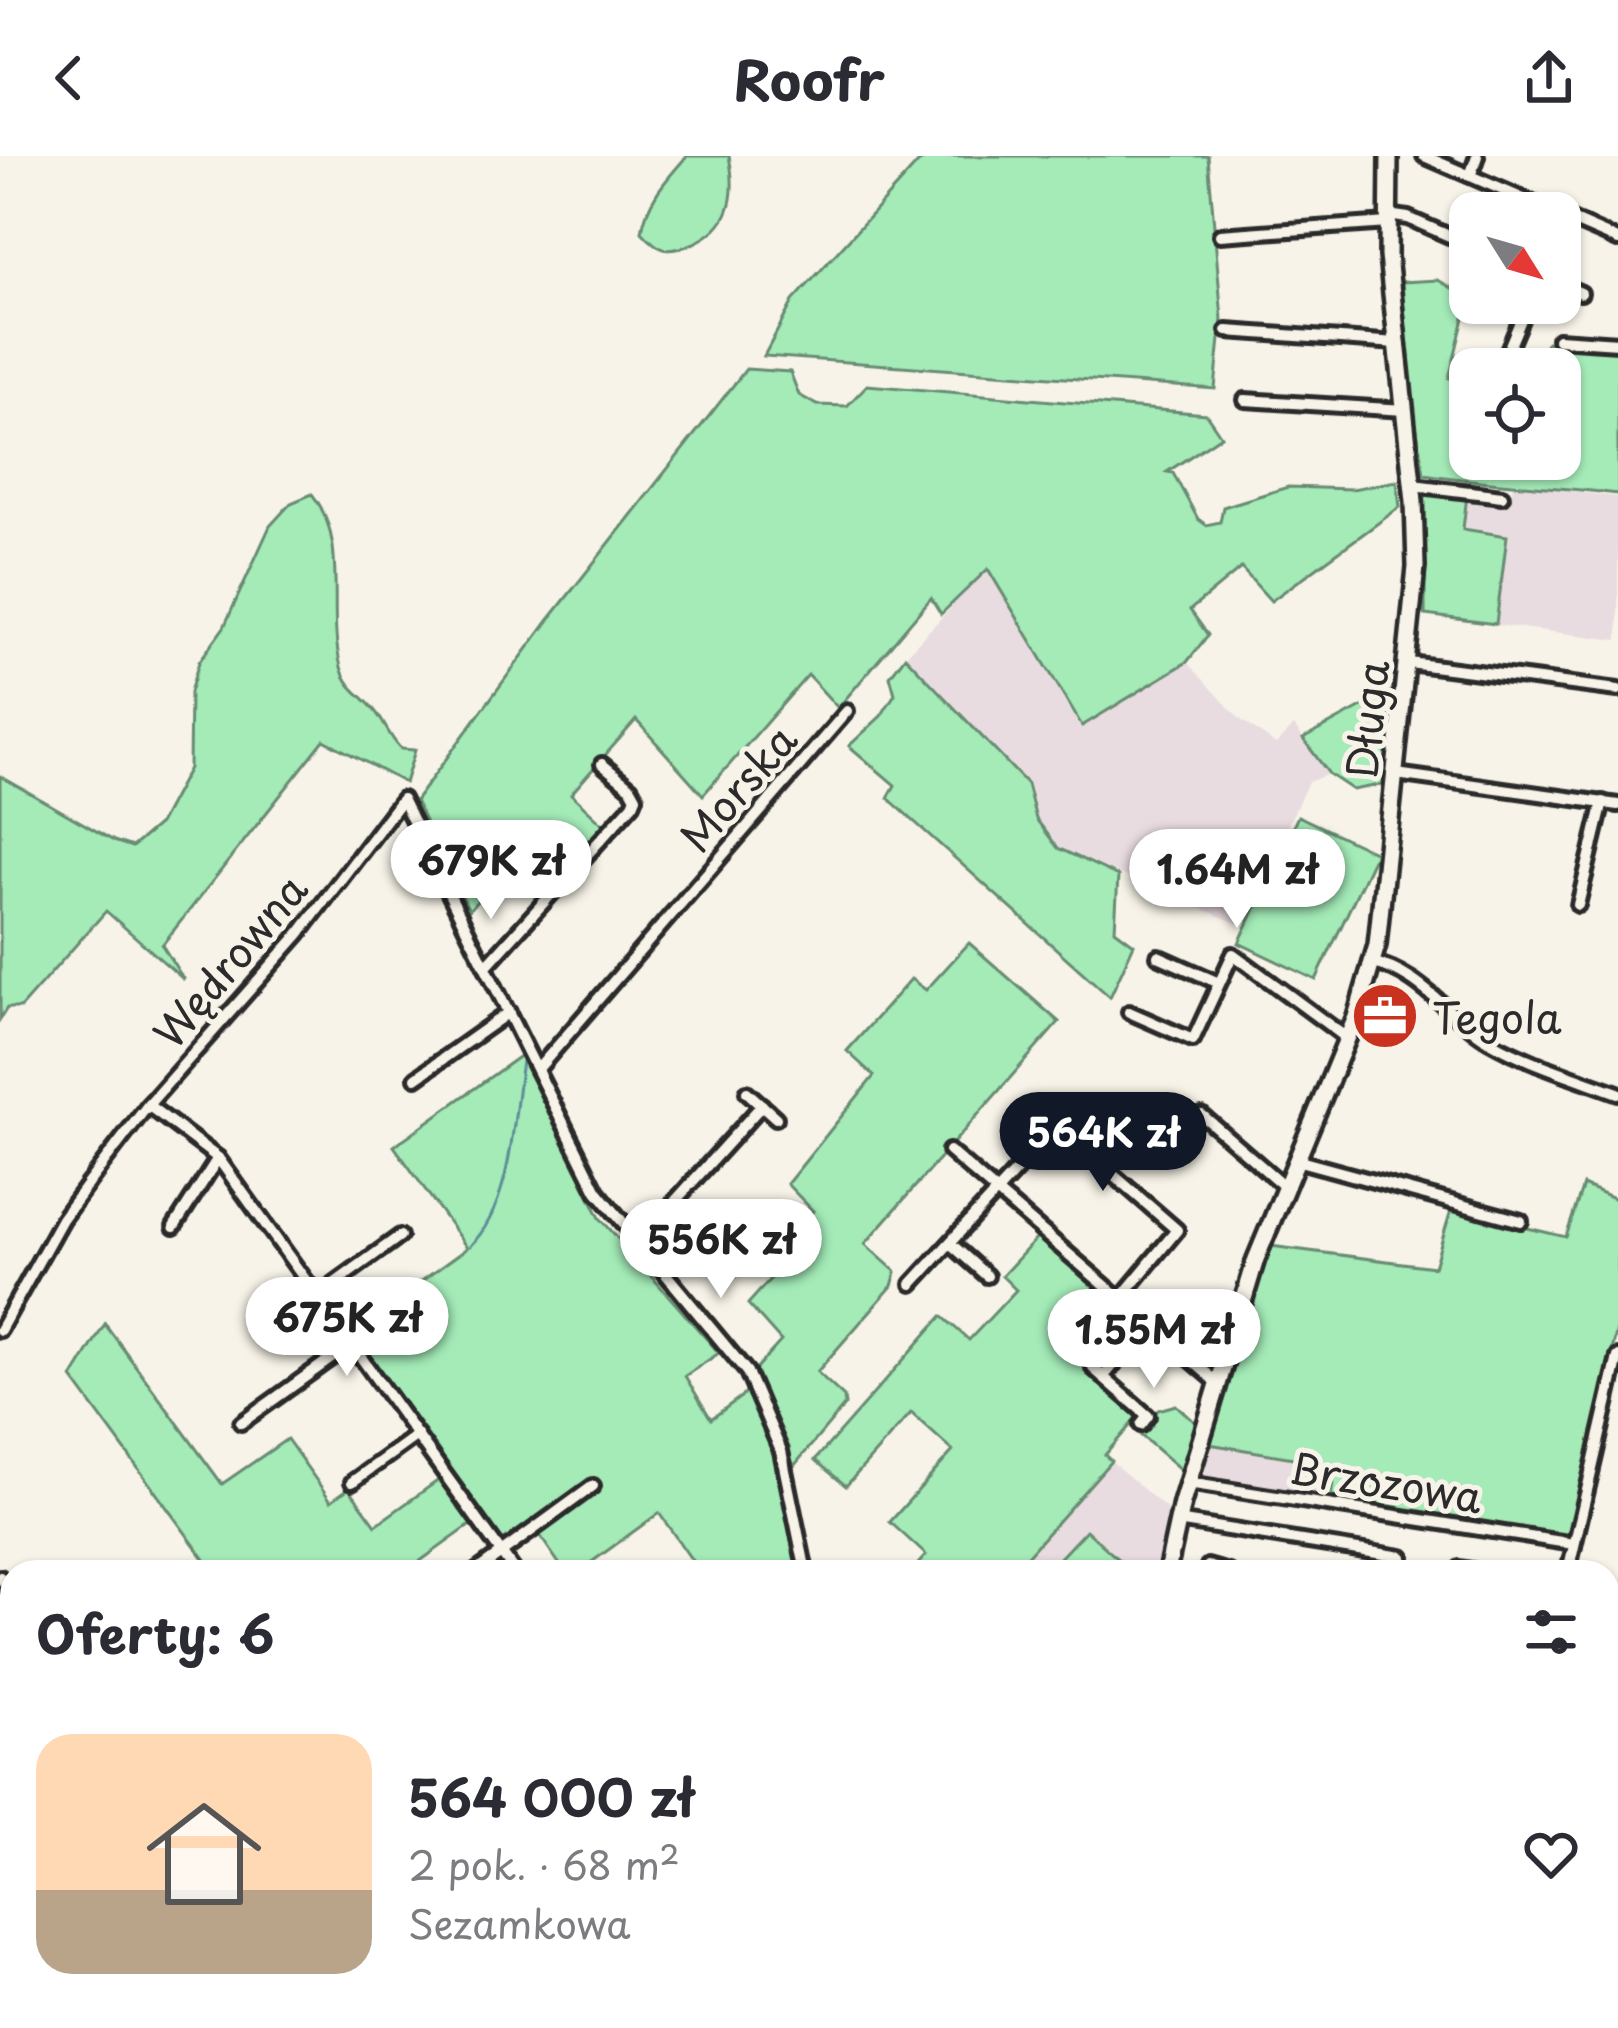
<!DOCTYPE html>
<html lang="pl">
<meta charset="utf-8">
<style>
:root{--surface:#fff;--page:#f2f2f3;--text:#2b2b33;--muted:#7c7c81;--line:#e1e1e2;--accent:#111827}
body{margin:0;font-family:"Playpen Sans",sans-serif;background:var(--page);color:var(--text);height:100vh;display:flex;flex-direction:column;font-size:45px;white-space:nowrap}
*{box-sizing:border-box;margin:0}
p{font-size:39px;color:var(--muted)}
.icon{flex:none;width:66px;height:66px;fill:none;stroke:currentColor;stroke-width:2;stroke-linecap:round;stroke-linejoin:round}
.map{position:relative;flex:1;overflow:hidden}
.panel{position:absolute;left:0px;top:1404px;width:1620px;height:468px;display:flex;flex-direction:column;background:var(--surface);border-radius:36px 36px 0 0;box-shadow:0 3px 9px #0004}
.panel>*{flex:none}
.needle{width:78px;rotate:127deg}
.fabs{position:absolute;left:1449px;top:36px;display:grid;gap:24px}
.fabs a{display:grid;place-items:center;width:132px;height:132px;border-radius:24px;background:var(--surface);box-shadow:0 3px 9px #0004;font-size:60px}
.price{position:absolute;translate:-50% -102px;padding:0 27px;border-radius:42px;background:#fff;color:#222;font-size:39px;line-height:78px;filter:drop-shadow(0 3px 6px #0008)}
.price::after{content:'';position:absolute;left:50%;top:72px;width:36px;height:27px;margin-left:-18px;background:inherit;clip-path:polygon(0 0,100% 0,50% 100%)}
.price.current{background:var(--accent);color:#fff}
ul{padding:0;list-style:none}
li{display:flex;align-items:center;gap:36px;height:300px;padding:0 36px}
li+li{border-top:3px solid var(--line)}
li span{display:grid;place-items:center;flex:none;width:336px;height:240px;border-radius:36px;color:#555}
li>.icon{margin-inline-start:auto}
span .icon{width:144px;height:144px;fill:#fffc;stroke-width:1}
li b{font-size:51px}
h2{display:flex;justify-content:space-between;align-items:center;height:144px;padding:0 36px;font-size:51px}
header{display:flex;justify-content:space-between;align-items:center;height:156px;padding:0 36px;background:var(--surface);font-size:54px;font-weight:700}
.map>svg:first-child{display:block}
.built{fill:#e9dce0}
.green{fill:#a4ebb8;stroke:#688b72;stroke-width:3}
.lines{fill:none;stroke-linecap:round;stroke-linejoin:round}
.stream{stroke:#5f8e98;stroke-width:3}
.street-casing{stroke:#2b2b2b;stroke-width:20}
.secondary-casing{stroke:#2b2b2b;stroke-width:24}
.street{stroke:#f7f3e8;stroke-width:10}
.secondary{stroke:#f7f3e8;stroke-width:15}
.labels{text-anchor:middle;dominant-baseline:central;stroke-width:10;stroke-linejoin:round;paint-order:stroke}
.street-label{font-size:42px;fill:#2b2b2b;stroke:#f7f3e8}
.poi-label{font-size:42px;fill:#2b2b2b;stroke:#f7f3e8;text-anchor:start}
</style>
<header><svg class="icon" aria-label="back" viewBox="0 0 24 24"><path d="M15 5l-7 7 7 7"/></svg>Roofr<svg class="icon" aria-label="share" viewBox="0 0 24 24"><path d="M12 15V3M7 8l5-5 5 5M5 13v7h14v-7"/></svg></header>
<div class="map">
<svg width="1618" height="1872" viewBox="0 0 1618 1872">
<rect width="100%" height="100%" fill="#f7f3e8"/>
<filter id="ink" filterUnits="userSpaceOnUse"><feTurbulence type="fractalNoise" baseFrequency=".00833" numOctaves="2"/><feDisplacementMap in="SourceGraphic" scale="24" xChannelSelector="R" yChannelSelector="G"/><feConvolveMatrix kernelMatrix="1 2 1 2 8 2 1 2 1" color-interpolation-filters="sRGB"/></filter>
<g filter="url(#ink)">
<g class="built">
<polygon points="1513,328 1618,341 1618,484 1424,460 1427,375 1433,369 1463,373 1467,339 1510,345"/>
<polygon points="988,412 1082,569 1187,506 1240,563 1276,589 1294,570 1329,618 1308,626 1241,769 1058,692 1036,663 1027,628 905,500"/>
<polygon points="1209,1288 1337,1309 1329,1353 1195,1332"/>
<polygon points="1111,1305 1170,1356 1158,1416 1013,1416"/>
<polygon points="877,1860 1138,1860 1138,1872 882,1872 874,1863"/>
</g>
<g class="green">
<path d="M 687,0 L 729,0 C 737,40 732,71 692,88 C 668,98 660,96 642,76 C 646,45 667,23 687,0 Z"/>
<polygon points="930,0 1208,0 1222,163 1215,233 764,200 793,145 918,7"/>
<path d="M 1438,124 L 1469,142 L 1449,222 L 1470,228 L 1470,303 L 1560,303 L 1560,213 L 1525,213 L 1547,186 L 1618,190 L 1618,338 C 1552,330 1489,328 1424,318 L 1410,231 L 1402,126 Z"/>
<polygon points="746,213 790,216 799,239 817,249 847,250 867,229 1206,258 1221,280 1167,316 1173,317 1198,363 1206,369 1220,366 1223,351 1288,331 1352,333 1397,325 1400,351 1271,445 1241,412 1190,454 1208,479 1187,506 1082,570 988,413 941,458 931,442 838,552 808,519 703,639 636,564 571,638 606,671 555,725 520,697 469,754 415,645 548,465"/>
<polygon points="1434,336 1467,339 1463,373 1507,380 1496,468 1425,459 1425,340"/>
<path d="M 312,338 C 350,385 326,455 341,511 C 347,533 363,539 375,555 C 385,567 389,581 401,593 L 415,594 L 405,627 L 324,584 L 162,789 L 184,824 L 106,755 L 20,852 L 7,852 L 0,863 L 0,620 L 114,685 L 132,691 L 159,668 L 189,612 L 190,536 L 199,506 L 224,471 L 270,370 L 291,347 Z"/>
<polygon points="905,500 1027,628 1036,663 1058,692 1118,720 1115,774 1134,788 1110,841 888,642 895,629 849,590 881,560 895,538 890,520"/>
<polygon points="1395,533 1391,627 1353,634 1329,618 1303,583"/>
<polygon points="1298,660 1376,697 1316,824 1239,787"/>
<polygon points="969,787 1059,866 865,1088 896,1116 892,1130 817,1216 844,1241 845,1249 794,1310 753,1216 781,1185 748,1148 789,1102 778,1087 813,1055 787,1028 874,920 847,895 911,823 926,834"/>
<path d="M 521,899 L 600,1062 L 719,1197 L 685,1220 L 711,1263 L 746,1237 C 781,1288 786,1357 797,1416 L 700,1416 L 659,1357 L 578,1416 L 565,1416 L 531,1367 L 502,1385 L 350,1177 L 467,1092 L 394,990 Z"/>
<polygon points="1583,1029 1618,1044 1618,1169 1567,1392 1329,1353 1336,1309 1209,1288 1270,1090 1434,1111 1451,1054 1566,1081"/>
<polygon points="1037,1082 1140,1169 1096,1220 1140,1258 1105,1299 1111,1305 1013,1416 911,1416 926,1399 890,1366 953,1295 911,1257 846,1330 815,1304 942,1160 969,1184 1016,1134 1002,1120"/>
<polygon points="105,1168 222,1328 287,1283 331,1345 349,1332 376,1369 440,1323 472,1368 405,1416 214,1416 72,1222"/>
<polygon points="1176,1249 1197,1268 1182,1315 1138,1277 1158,1254"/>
<polygon points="1086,1374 1132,1416 1066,1416 1056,1406"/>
<polygon points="183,1860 446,1860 437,1872 190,1872"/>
<polygon points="700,1860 856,1860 866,1872 708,1872"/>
</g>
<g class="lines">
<g class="stream">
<polyline points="462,749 486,797"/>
<polyline points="495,812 532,893"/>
<path d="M 470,1090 C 514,1048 513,956 523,899"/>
</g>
<defs>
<g id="street">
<polyline points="1424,0 1556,57"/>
<polyline points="1470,20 1477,0"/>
<polyline points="1388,59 1408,62 1470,89"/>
<polyline points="1560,59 1618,84"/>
<polyline points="1220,79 1388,67"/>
<polyline points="1560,128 1581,137"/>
<polyline points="1227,175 1397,187"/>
<polyline points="1558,183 1618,187"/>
<polyline points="1500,213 1528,147"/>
<polyline points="1245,244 1405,254"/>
<polyline points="1413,329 1502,340"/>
<polyline points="1409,507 1618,534"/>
<polyline points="1396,618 1618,649"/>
<polyline points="1578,749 1603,646"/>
<polyline points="1158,800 1219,827"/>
<path d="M 1373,807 C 1417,815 1450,861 1488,884 C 1528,907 1575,921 1618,937"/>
<polyline points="488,808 633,648 636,641 631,632 602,608"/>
<polyline points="1129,856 1193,884 1233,798 1348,883"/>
<polyline points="537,914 847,555"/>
<polyline points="416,922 509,856"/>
<polyline points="747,936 776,962"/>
<polyline points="148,949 218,1002 515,1416"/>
<polyline points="1202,959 1284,1030"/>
<polyline points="949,995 1218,1227"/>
<polyline points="1296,1004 1521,1065"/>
<polyline points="174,1071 218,1002"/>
<polyline points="638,1086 762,949"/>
<polyline points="951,1088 987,1120"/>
<polyline points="912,1128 1057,970 1177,1074 1119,1144"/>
<polyline points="317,1140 400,1080"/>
<polyline points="0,1174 62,1063 89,1026 148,949 299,778 402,643 597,1035 747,1216 781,1295 806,1416"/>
<polyline points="1093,1212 1148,1260 1141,1269"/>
<polyline points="1103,1221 1148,1169"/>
<polyline points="241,1267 351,1188"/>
<polyline points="352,1326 417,1279"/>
<polyline points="1188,1327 1574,1388"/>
<polyline points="1177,1365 1402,1401"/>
<polyline points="1208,1410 1229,1416"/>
<polyline points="1460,1412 1484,1416"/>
<polyline points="475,1416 593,1330"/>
<polyline points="1568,1416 1618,1201"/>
<polyline points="0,1421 12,1437"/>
<polyline points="1608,1581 1618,1593"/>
<polyline points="0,1816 12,1833"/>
<polyline points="31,1860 40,1872"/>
<polyline points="172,1860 181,1872"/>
<polyline points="295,1860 304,1872"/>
<polyline points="546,1860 555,1872"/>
<polyline points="864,1860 873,1872"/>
<polyline points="1535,1860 1549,1872"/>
<polyline points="484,1872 493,1860"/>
<polyline points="1501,1872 1514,1860"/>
</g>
<g id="secondary">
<polyline points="1167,1416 1182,1347 1256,1103 1356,861 1377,789 1416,411 1414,345 1388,100 1389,0"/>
<polyline points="1146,1872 1146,1860"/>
</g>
</defs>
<use href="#street" class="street-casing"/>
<use href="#secondary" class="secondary-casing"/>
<use href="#street" class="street"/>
<use href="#secondary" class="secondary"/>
</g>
</g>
<defs>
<symbol id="office-disc" viewBox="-11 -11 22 22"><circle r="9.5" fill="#c8321e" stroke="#f7f3e8"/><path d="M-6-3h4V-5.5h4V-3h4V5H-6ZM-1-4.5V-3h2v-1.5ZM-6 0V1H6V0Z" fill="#fff"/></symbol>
</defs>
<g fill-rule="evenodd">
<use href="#office-disc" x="1347" y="822" width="76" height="76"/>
</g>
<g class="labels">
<g class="street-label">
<text transform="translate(1366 563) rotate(-84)">Długa</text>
<text transform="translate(737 631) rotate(-49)">Morska</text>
<text transform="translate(229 804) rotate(-50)">Wędrowna</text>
<text transform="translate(1386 1325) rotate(9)">Brzozowa</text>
</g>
<g class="poi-label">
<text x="1432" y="860">Tegola</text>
</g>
</g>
</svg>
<div class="fabs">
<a><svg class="needle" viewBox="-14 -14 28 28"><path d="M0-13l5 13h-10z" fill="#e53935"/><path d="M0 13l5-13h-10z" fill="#7c7c81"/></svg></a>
<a><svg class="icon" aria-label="locate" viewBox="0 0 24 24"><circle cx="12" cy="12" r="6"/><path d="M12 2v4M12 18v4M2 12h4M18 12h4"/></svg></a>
</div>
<b class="price" style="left:491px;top:766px">679K zł</b>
<b class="price" style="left:1237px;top:775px">1.64M zł</b>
<b class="price current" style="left:1103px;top:1038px">564K zł</b>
<b class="price" style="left:721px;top:1145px">556K zł</b>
<b class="price" style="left:347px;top:1223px">675K zł</b>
<b class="price" style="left:1154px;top:1235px">1.55M zł</b>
<section class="panel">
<h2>Oferty: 6<svg class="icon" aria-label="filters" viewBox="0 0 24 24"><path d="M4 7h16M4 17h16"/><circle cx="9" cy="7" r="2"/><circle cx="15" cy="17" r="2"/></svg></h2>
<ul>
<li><span style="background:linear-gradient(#ffd9b3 65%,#b9a48a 0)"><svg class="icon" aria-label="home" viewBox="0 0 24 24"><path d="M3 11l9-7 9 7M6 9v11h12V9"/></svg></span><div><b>564 000 zł</b><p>2 pok. · 68 m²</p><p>Sezamkowa</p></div><svg class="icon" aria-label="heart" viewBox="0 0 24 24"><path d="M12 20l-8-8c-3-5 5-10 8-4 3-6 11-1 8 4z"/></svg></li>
</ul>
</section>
</div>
